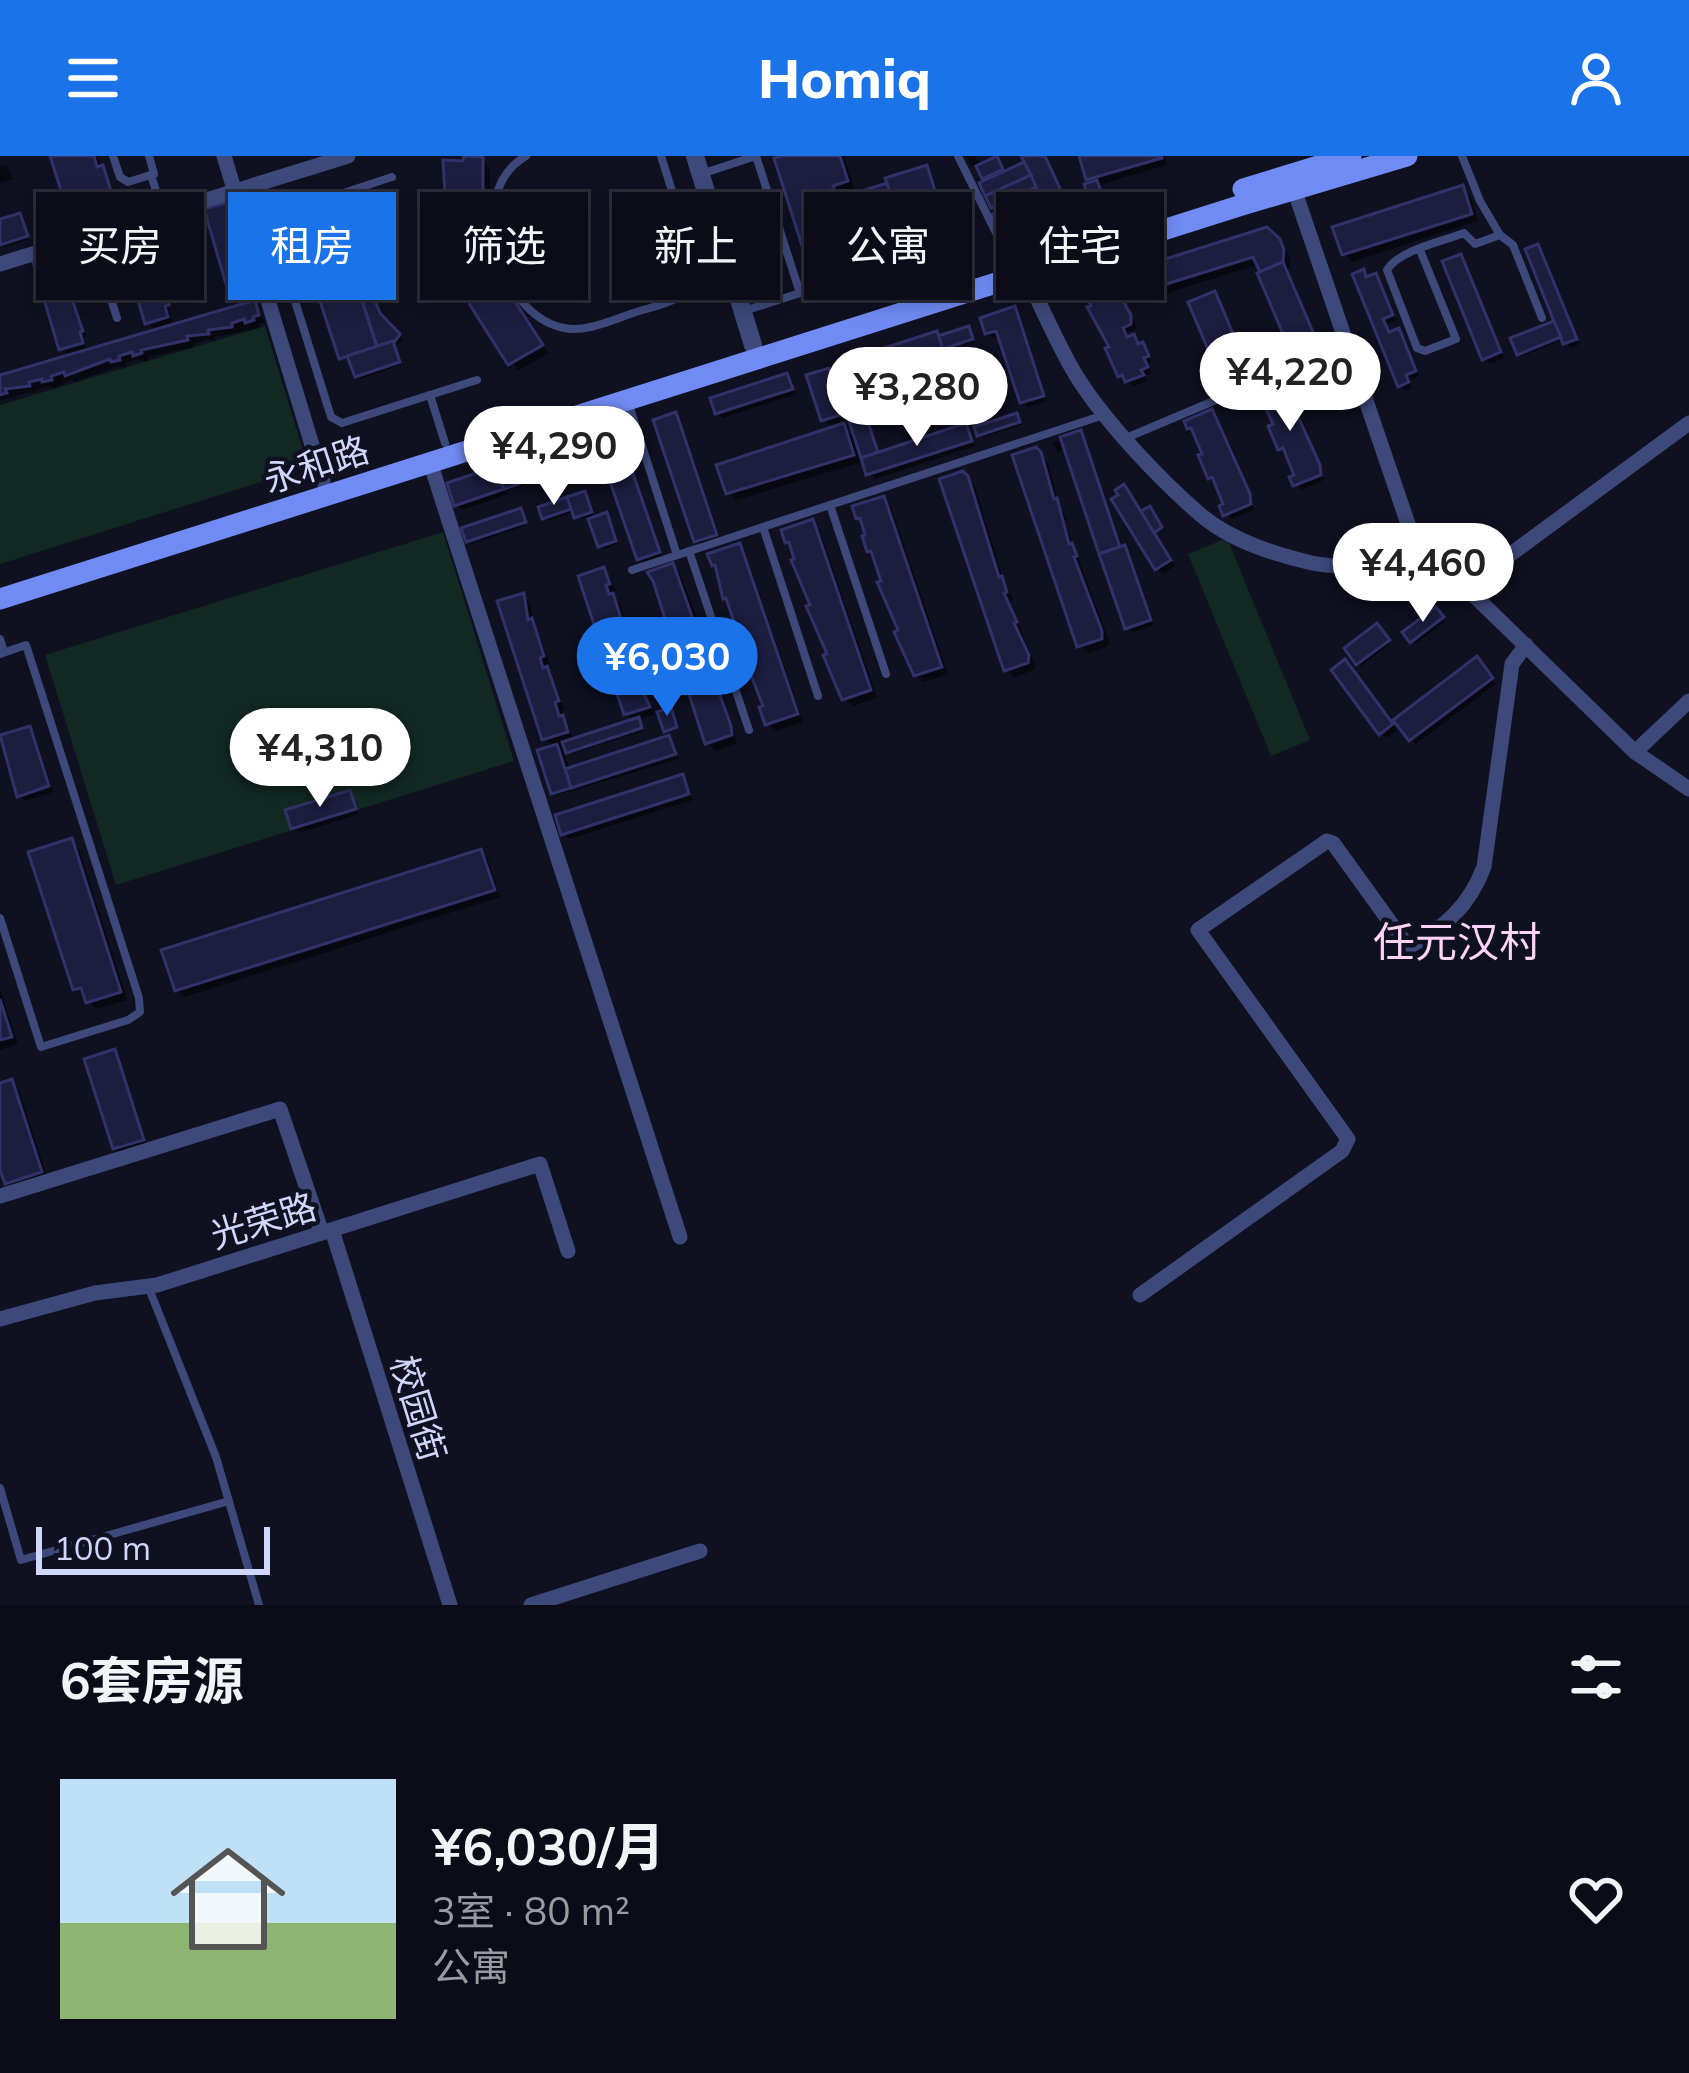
<!DOCTYPE html>
<html lang="zh">
<meta charset="utf-8">
<style>
:root{--surface:#0b0c18;--page:#141521;--text:#f1f3f6;--muted:#9a9ba2;--line:#2b2c37;--accent:#1a73e8}
body{margin:0;font-family:Mulish,"Noto Sans SC",sans-serif;background:var(--page);color:var(--text);height:100vh;display:flex;flex-direction:column;font-size:45px;white-space:nowrap}
*{box-sizing:border-box;margin:0}
p{font-size:39px;color:var(--muted)}
.icon{flex:none;width:66px;height:66px;fill:none;stroke:currentColor;stroke-width:2;stroke-linecap:round;stroke-linejoin:round}
.map{position:relative;height:1449px;overflow:hidden}
.details{display:flex;flex-direction:column;background:var(--surface);flex:1}
.details>*{flex:none}
.banner{position:absolute;left:36px;top:36px;width:1617px;height:108px;display:flex;gap:24px}
.scale{position:absolute;left:36px;bottom:30px;width:234px;box-sizing:border-box;padding-left:12px;border:6px solid #d1d6fb;border-top:0;font-size:33px;line-height:42px;white-space:nowrap;color:#d1d6fb;-webkit-text-stroke:9px #0f1020;paint-order:stroke}
.price{position:absolute;translate:-50% -102px;padding:0 27px;border-radius:42px;background:#fff;color:#222;font-size:39px;line-height:78px;filter:drop-shadow(0 3px 6px #0008)}
.price::after{content:'';position:absolute;left:50%;top:72px;width:36px;height:27px;margin-left:-18px;background:inherit;clip-path:polygon(0 0,100% 0,50% 100%)}
.price.selected{background:var(--accent);color:#fff}
ul{padding:0;list-style:none}
li{display:flex;align-items:center;gap:36px;height:300px;padding:0 60px}
li+li{border-top:3px solid var(--line)}
li span{display:grid;place-items:center;flex:none;width:336px;height:240px;border-radius:0px;color:#555}
li>.icon{margin-inline-start:auto}
span .icon{width:144px;height:144px;fill:#fffc;stroke-width:1}
li b{font-size:51px}
h2{display:flex;justify-content:space-between;align-items:center;height:144px;padding:0 60px;font-size:51px}
.tag{padding:0 42px;border-radius:0px;background:var(--surface);box-shadow:0 6px 18px #0003,0 0 0 3px var(--line);font-size:42px;line-height:108px}
.tag.selected{background:var(--accent);color:#fff}
header{display:flex;justify-content:space-between;align-items:center;height:156px;padding:0 60px;background:var(--accent);color:#fff;font-size:54px;font-weight:800}
.map>svg:first-child{display:block}
.green{fill:#122923}
.shadow{fill:#0007;fill-rule:evenodd}
.building{fill:#1c1d3f;stroke:#303269;stroke-width:3}
.lines{fill:none;stroke-linecap:round;stroke-linejoin:round}
.service{stroke:#3d497b;stroke-width:8}
.minor{stroke:#3d497b;stroke-width:15}
.tertiary{stroke:#3d497b;stroke-width:18}
.secondary{stroke:#708bf3;stroke-width:21}
.labels{text-anchor:middle;dominant-baseline:central;stroke-width:9;stroke-linejoin:round;paint-order:stroke}
.street-label{font-size:36px;fill:#d1d6fb;stroke:#0f1020}
.quarter-label{font-size:42px;fill:#fbd3f6;stroke:#0f1020}
</style>
<header><svg class="icon" aria-label="menu" viewBox="0 0 24 24"><path d="M4 6h16M4 12h16M4 18h16"/></svg>Homiq<svg class="icon" aria-label="person" viewBox="0 0 24 24"><circle cx="12" cy="8" r="4"/><path d="M4 21q1-7 8-7t8 7"/></svg></header>
<div class="map">
<svg width="1689" height="1449" viewBox="0 0 1689 1449">
<rect width="100%" height="100%" fill="#0f1020"/>
<g class="green">
<polygon points="265,170 308,311 0,408 0,249"/>
<polygon points="443,376 514,605 116,729 45,499"/>
<polygon points="1227,382 1310,584 1271,600 1188,398"/>
</g>
<g class="shadow">
<polygon points="53,0 97,0 117,43 111,45 117,64 82,75 74,67"/>
<polygon points="791,0 844,0 854,33 839,37 842,44 926,12 932,18 953,84 829,123 821,121 813,113"/>
<polygon points="966,0 975,0 980,11 999,6 1005,18 1023,9 1025,0 1045,0 1072,55 1057,62 1040,33 999,53 1016,81 1010,84 994,51 989,26 978,8 972,11"/>
<polygon points="1082,0 1165,0 1167,9 1099,29 1105,48 1096,51 1094,28"/>
<polygon points="482,4 490,12 490,56 498,101 513,143 548,197 518,215 463,124"/>
<polygon points="7,9 13,23 0,27 0,11"/>
<polygon points="1462,33 1470,40 1478,65 1352,106 1344,98"/>
<polygon points="227,49 233,55 258,140 238,146 232,140"/>
<polygon points="19,60 29,83 4,91 0,66"/>
<polygon points="1046,64 1050,69 1027,82 1024,79"/>
<polygon points="1266,75 1287,95 1291,104 1288,115 1325,202 1304,211 1298,206 1260,108 1138,146 1131,139"/>
<polygon points="141,76 154,92 173,171 254,147 265,166 259,168 260,172 214,181 215,185 208,183 193,188 194,191 147,201 148,205 143,206 140,203 125,207 126,211 118,210 75,226 72,223 53,233 50,230 35,234 36,238 29,236 0,245 0,222 71,201 62,192 56,103 62,108 87,181 83,182 87,196 157,176 147,166"/>
<polygon points="354,80 363,101 379,111 374,122 376,149 390,174 403,185 395,191 401,209 360,223 353,208 342,201 326,112"/>
<polygon points="1538,91 1580,188 1571,192 1564,183 1522,200 1519,197 1562,177"/>
<polygon points="1460,102 1504,202 1490,208 1485,202"/>
<polygon points="1363,117 1381,126 1397,164 1387,168 1391,178 1398,176 1403,181 1419,220 1410,224 1412,232 1406,235 1400,229"/>
<polygon points="1113,130 1135,167 1136,173 1126,177 1129,184 1133,182 1152,206 1148,208 1152,217 1145,220 1147,225 1133,230 1121,219"/>
<polygon points="1214,138 1255,228 1233,238 1228,232"/>
<polygon points="1014,154 1019,159 1047,245 1028,251 1022,246 1001,180 994,182 988,177"/>
<polygon points="968,174 974,186 945,195 949,208 865,236 859,230 940,183"/>
<polygon points="961,201 984,271 1017,261 1021,269 982,281 979,278 981,272 975,265"/>
<path d="M 829,215 L 845,253 L 860,248 L 863,252 L 879,299 L 965,271 L 975,290 L 875,323 L 865,305 L 736,344 L 728,336 L 834,273 L 824,263 ZM 851,262 L 859,287 L 838,266 Z"/>
<polygon points="787,220 796,238 723,262 718,257"/>
<polygon points="1282,230 1304,267 1324,324 1301,334 1272,272 1277,270 1261,246"/>
<polygon points="1211,257 1234,296 1254,354 1231,363 1210,322 1206,299 1190,272"/>
<polygon points="675,260 680,265 721,384 703,390 697,385"/>
<polygon points="617,277 623,283 663,402 645,408 639,403"/>
<polygon points="1080,278 1085,283 1123,393 1130,398 1154,469 1133,476 1128,471 1067,292 1057,296 1053,287"/>
<polygon points="580,286 592,310 507,335 508,338 462,354 457,348 533,302"/>
<polygon points="1036,295 1048,307 1059,349 1067,363 1064,364 1109,485 1108,490 1088,497 1080,490"/>
<polygon points="962,319 975,331 1004,426 1013,443 1010,445 1035,509 1035,514 1014,521 1006,514"/>
<polygon points="584,338 595,364 609,363 617,388 604,393 601,390 590,360 580,363 575,355 547,365 544,362"/>
<polygon points="883,343 891,351 948,518 924,526 916,519 865,368 859,361"/>
<polygon points="1149,354 1161,373 1154,377 1175,410 1163,418 1158,412 1142,358"/>
<polygon points="519,356 524,370 472,388 469,384"/>
<polygon points="812,367 820,375 877,542 853,550 845,543 794,391 788,385"/>
<polygon points="739,390 746,398 803,566 776,575 768,567 741,474 720,415 714,409"/>
<polygon points="672,410 680,418 707,487 737,587 716,595 708,587"/>
<polygon points="604,415 611,423 616,435 612,437 620,448 631,483 627,484 645,527 641,529 655,558 637,564 643,575 572,598 561,588 570,614 669,582 679,603 557,639 554,592 545,583 523,440 530,448 534,468 550,508 546,509 564,553 561,554 564,564 575,585 635,566 626,557"/>
<polygon points="1435,455 1444,466 1415,488 1406,477"/>
<polygon points="1377,471 1390,488 1361,510 1348,493"/>
<polygon points="1482,509 1496,528 1416,588 1411,583"/>
<polygon points="1350,513 1397,574 1387,582 1381,577"/>
<polygon points="29,573 35,579 53,636 25,645 20,639"/>
<polygon points="682,621 693,644 569,683 564,678"/>
<polygon points="349,637 359,658 300,677 294,672"/>
<polygon points="71,685 79,693 127,844 96,853 86,839 75,833"/>
<polygon points="481,696 488,704 500,741 185,841 177,834"/>
<polygon points="0,833 18,888 0,894"/>
<polygon points="114,897 119,902 147,989 121,997 115,992"/>
<polygon points="11,926 19,934 48,1024 15,1034 7,1026 0,1004 0,930"/>
</g>
<g class="building">
<polygon points="50,0 94,0 97,11 103,9 111,35 106,37 112,56 72,69"/>
<polygon points="464,0 483,1 483,46 491,90 506,132 543,189 508,209 470,149 447,75 443,4 463,5"/>
<polygon points="782,0 840,0 848,25 833,30 852,88 814,100 818,112 810,115 774,2"/>
<polygon points="997,0 1003,13 982,23 976,10"/>
<polygon points="1021,0 1045,0 1068,50 1049,59"/>
<polygon points="1079,0 1161,0 1162,2 1086,24"/>
<polygon points="1024,6 1031,19 985,40 979,27"/>
<polygon points="927,9 943,60 901,73 885,22"/>
<polygon points="1031,19 1036,31 991,52 985,40"/>
<polygon points="1097,24 1104,45 1090,49 1084,28"/>
<polygon points="887,27 901,73 852,88 837,43"/>
<polygon points="1463,29 1472,58 1342,99 1332,71"/>
<polygon points="1027,42 1033,55 1012,64 1006,53"/>
<polygon points="228,46 255,135 230,142 204,53"/>
<polygon points="1003,52 1015,78 1005,83 992,58"/>
<polygon points="20,57 28,80 0,89 0,63"/>
<polygon points="1044,57 1049,66 1022,81 1016,73"/>
<polygon points="943,60 949,78 821,119 814,100"/>
<polygon points="1267,71 1280,83 1284,94 1283,106 1260,116 1253,101 1128,140 1121,117"/>
<polygon points="142,73 146,85 149,84 154,101 151,102 169,149 165,150 168,161 145,168 119,80"/>
<polygon points="354,76 362,98 323,111 315,89"/>
<polygon points="1538,88 1577,183 1563,188 1525,93"/>
<polygon points="360,94 376,103 369,131 380,157 400,178 394,187 377,191 348,102 362,98"/>
<polygon points="1461,98 1501,196 1482,204 1442,105"/>
<polygon points="57,99 83,175 80,176 83,187 59,194 33,106"/>
<polygon points="348,102 377,191 339,203 310,115"/>
<polygon points="1283,106 1322,197 1296,208 1257,117"/>
<polygon points="1364,113 1366,121 1376,117 1393,159 1383,163 1389,176 1399,172 1416,215 1406,219 1409,226 1398,231 1352,118"/>
<polygon points="1113,127 1131,159 1131,168 1123,172 1127,181 1134,178 1138,188 1143,186 1149,200 1144,202 1148,211 1141,214 1144,219 1125,226 1122,219 1118,221 1105,192 1109,191 1087,151 1091,150 1086,139"/>
<polygon points="1215,135 1252,223 1225,234 1188,146"/>
<polygon points="255,144 259,159 253,161 254,164 245,167 244,163 232,167 232,171 208,174 209,178 187,180 188,184 141,194 142,197 133,200 132,196 119,200 120,204 111,206 110,203 65,220 64,216 51,220 52,224 42,226 42,223 29,226 30,230 5,233 7,237 0,239 0,219"/>
<polygon points="1015,150 1044,240 1020,247 996,175 985,178 980,162"/>
<polygon points="1554,165 1561,181 1517,199 1510,182"/>
<polygon points="969,170 973,183 943,193 938,180"/>
<polygon points="937,175 946,203 856,232 847,204"/>
<polygon points="393,185 400,206 355,221 347,200"/>
<polygon points="959,194 982,264 972,267 949,197"/>
<polygon points="829,212 844,258 821,265 806,219"/>
<polygon points="787,217 793,233 715,258 710,242"/>
<polygon points="1283,227 1320,309 1321,319 1293,330 1289,321 1294,319 1283,292 1278,294 1268,270 1273,268 1263,246 1259,248 1255,238"/>
<polygon points="861,245 878,296 861,302 844,250"/>
<polygon points="1212,253 1250,338 1251,348 1223,360 1219,350 1223,348 1212,321 1208,323 1198,299 1202,298 1191,272 1187,273 1184,265"/>
<polygon points="676,256 717,379 694,386 653,264"/>
<polygon points="1017,257 1020,266 977,280 974,271"/>
<polygon points="844,267 854,299 726,338 716,309"/>
<polygon points="966,267 972,285 866,319 861,302"/>
<polygon points="618,274 660,396 637,404 595,282"/>
<polygon points="1081,274 1120,391 1099,398 1060,281"/>
<polygon points="581,283 588,304 540,321 533,299"/>
<polygon points="1036,291 1041,296 1054,343 1057,342 1069,388 1072,387 1077,400 1074,401 1102,475 1102,483 1077,491 1012,299"/>
<polygon points="532,297 540,321 504,333 496,309"/>
<polygon points="497,310 504,333 454,350 447,327"/>
<polygon points="963,315 968,320 999,421 1002,420 1007,436 1004,437 1017,466 1014,467 1029,499 1028,507 1004,515 939,323"/>
<polygon points="1124,328 1171,404 1155,414 1111,343 1118,339 1115,334"/>
<polygon points="585,335 592,356 574,362 567,341"/>
<polygon points="884,340 942,511 914,520 894,476 898,474 877,426 881,425 871,395 867,396 862,380 865,379 860,362 856,363 852,350"/>
<polygon points="567,341 571,353 542,363 538,351"/>
<polygon points="1150,350 1162,371 1154,377 1141,355"/>
<polygon points="521,352 526,366 466,386 461,372"/>
<polygon points="607,356 616,385 598,391 588,363"/>
<polygon points="813,363 871,534 842,544 823,499 827,498 806,450 810,449 791,404 794,403 789,386 785,387 781,374"/>
<polygon points="740,387 798,558 765,569 759,551 763,550 733,473 736,472 726,442 723,443 715,409 712,410 707,398"/>
<polygon points="1125,389 1151,464 1125,473 1099,398"/>
<polygon points="673,407 731,570 732,579 705,588 653,425 647,416"/>
<polygon points="604,411 610,428 606,429 609,438 613,437 625,475 621,476 624,486 628,485 640,520 636,521 650,551 624,559 578,420"/>
<polygon points="524,437 528,464 532,462 544,500 540,502 543,512 547,510 559,545 555,546 559,560 563,559 568,576 542,584 497,445"/>
<polygon points="1436,451 1444,461 1410,487 1402,476"/>
<polygon points="1377,467 1390,484 1356,509 1344,492"/>
<polygon points="1477,500 1493,522 1409,585 1393,564"/>
<polygon points="1345,503 1393,568 1379,579 1331,514"/>
<polygon points="671,551 677,571 664,576 657,556"/>
<polygon points="639,561 642,572 566,597 562,586"/>
<polygon points="30,570 49,630 17,641 0,579"/>
<polygon points="669,579 676,598 571,632 565,613"/>
<polygon points="557,588 571,632 551,638 537,594"/>
<polygon points="683,618 689,638 561,679 555,659"/>
<polygon points="350,634 356,653 291,673 285,654"/>
<polygon points="72,682 121,836 86,847 81,832 73,834 28,696"/>
<polygon points="481,693 495,734 175,835 161,794"/>
<polygon points="0,843 12,881 0,884"/>
<polygon points="115,893 144,984 113,993 84,903"/>
<polygon points="12,923 42,1016 5,1028 0,1014 0,927"/>
</g>
<g class="lines">
<g class="service">
<polyline points="113,0 120,21 128,26 154,18 149,0"/>
<path d="M 526,0 C 463,36 498,159 564,172 C 586,177 614,163 636,156 C 656,150 679,146 694,129 L 697,114 L 661,0"/>
<polyline points="958,0 1011,107"/>
<polyline points="1462,0 1480,45 1500,79 1513,89 1542,162"/>
<polyline points="701,18 756,0 800,137 937,93"/>
<polyline points="151,19 163,57"/>
<polyline points="392,21 286,56 275,63 273,74 331,261 342,267 477,224"/>
<polyline points="676,48 703,39"/>
<polyline points="171,55 197,138"/>
<polyline points="91,80 117,162"/>
<path d="M 1420,94 L 1456,183 L 1425,195 L 1417,192 L 1387,114 C 1399,94 1441,86 1464,77 L 1475,88 L 1500,79"/>
<polyline points="744,155 800,137"/>
<polyline points="430,239 445,287"/>
<polyline points="628,246 677,399"/>
<polyline points="1126,282 1216,244"/>
<polyline points="830,349 886,518"/>
<polyline points="763,371 818,540"/>
<polyline points="689,395 749,574"/>
<polyline points="632,414 1104,259"/>
<polyline points="0,483 4,496"/>
<polyline points="0,498 26,489 139,842 140,856 128,864 41,891 0,762"/>
<polyline points="148,1130 216,1301 259,1449"/>
<polyline points="0,1332 21,1404 229,1345"/>
</g>
<g class="minor">
<polyline points="224,0 323,325"/>
<polyline points="1294,33 1422,409"/>
<polyline points="0,108 348,0"/>
<path d="M 1025,117 C 1041,150 1056,185 1074,216 C 1102,263 1161,325 1202,360 C 1231,384 1276,399 1312,407 C 1363,417 1408,399 1456,422 L 1635,596 L 1689,633"/>
<polyline points="430,306 680,1081"/>
<polyline points="1466,431 1689,267"/>
<polyline points="1635,596 1689,545"/>
<polyline points="0,1040 280,953 322,1077"/>
<polyline points="332,1074 450,1449"/>
<path d="M 1140,1139 L 1342,995 L 1348,983 L 1198,774 L 1327,685 L 1333,687 L 1408,791 C 1445,772 1469,750 1484,711 L 1512,508 L 1526,489"/>
<polyline points="0,1163 95,1137 157,1129 540,1008 568,1095"/>
<polyline points="531,1449 700,1395"/>
</g>
<polyline class="tertiary" points="695,0 753,189"/>
<g class="secondary">
<polyline points="1243,33 1351,0"/>
<polyline points="0,443 1242,49 1407,0"/>
</g>
</g>
<g class="labels">
<g class="street-label">
<text transform="translate(316 308) rotate(-18)">永和路</text>
<text transform="translate(263 1064) rotate(-17)">光荣路</text>
<text transform="translate(419 1252) rotate(73)">校园街</text>
</g>
<g class="quarter-label">
<text x="1457" y="785">任元汉村</text>
</g>
</g>
</svg>
<div class="scale">100 m</div>
<b class="price" style="left:1290px;top:278px">¥4,220</b>
<b class="price" style="left:917px;top:293px">¥3,280</b>
<b class="price" style="left:554px;top:352px">¥4,290</b>
<b class="price" style="left:1423px;top:469px">¥4,460</b>
<b class="price selected" style="left:667px;top:563px">¥6,030</b>
<b class="price" style="left:320px;top:654px">¥4,310</b>
<div class="banner">
<a class="tag">买房</a>
<a class="tag selected">租房</a>
<a class="tag">筛选</a>
<a class="tag">新上</a>
<a class="tag">公寓</a>
<a class="tag">住宅</a>
</div>
</div>
<section class="details">
<h2>6套房源<svg class="icon" aria-label="filters" viewBox="0 0 24 24"><path d="M4 7h16M4 17h16"/><circle cx="9" cy="7" r="2"/><circle cx="15" cy="17" r="2"/></svg></h2>
<ul>
<li><span style="background:linear-gradient(#bfe0f5 60%,#8fb573 0)"><svg class="icon" aria-label="home" viewBox="0 0 24 24"><path d="M3 11l9-7 9 7M6 9v11h12V9"/></svg></span><div><b>¥6,030/月</b><p>3室 · 80 m²</p><p>公寓</p></div><svg class="icon" aria-label="heart" viewBox="0 0 24 24"><path d="M12 20l-8-8c-3-5 5-10 8-4 3-6 11-1 8 4z"/></svg></li>
</ul>
</section>
